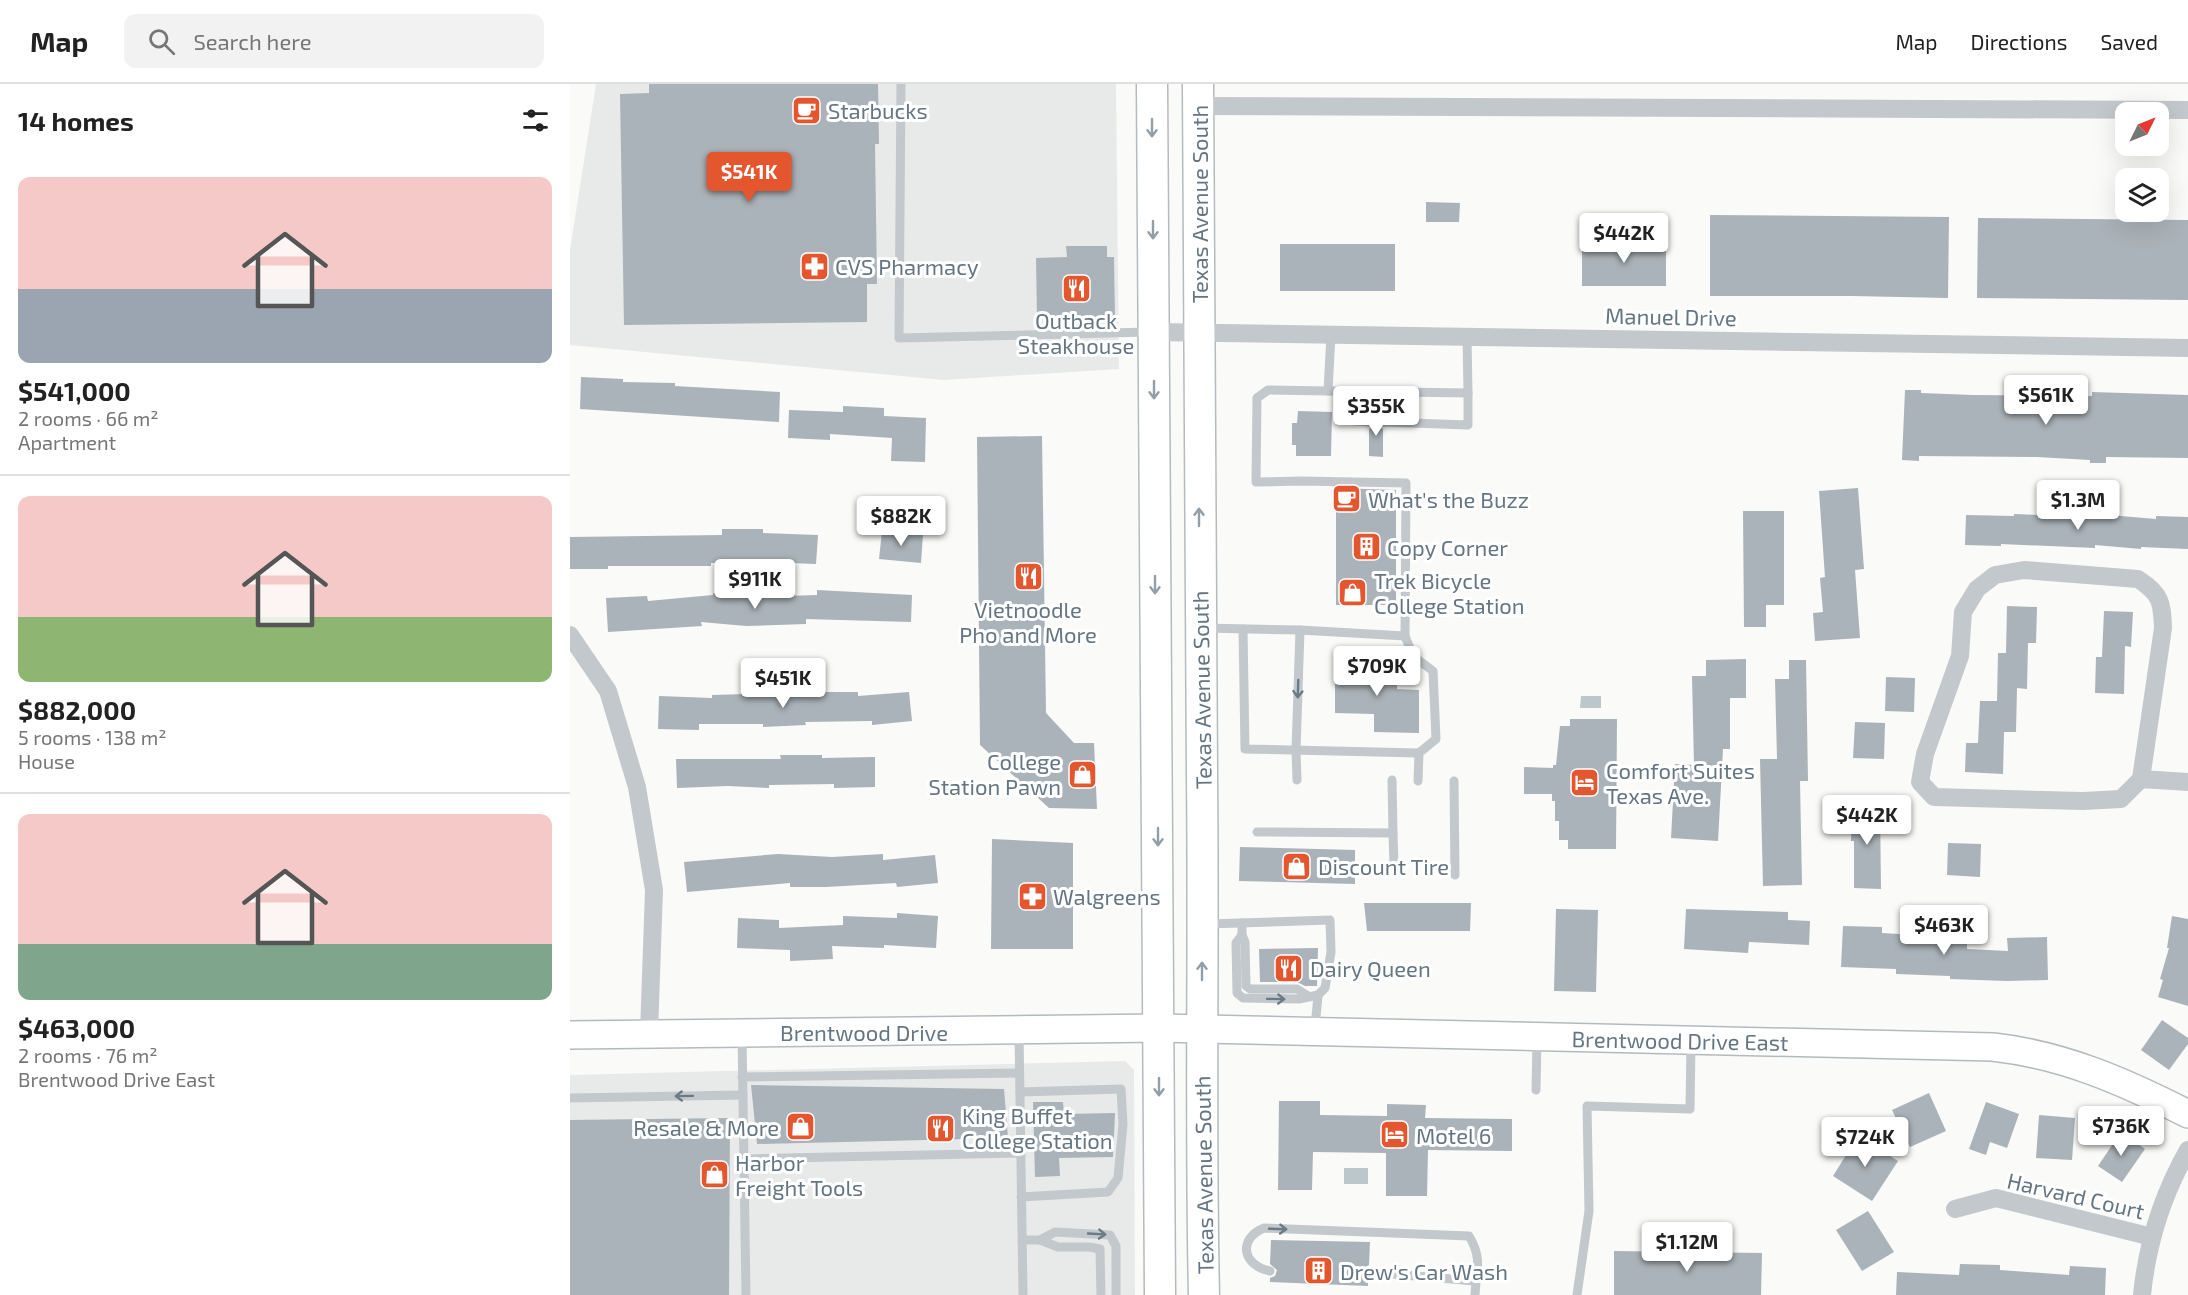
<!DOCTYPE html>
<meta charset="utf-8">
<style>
:root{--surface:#fff;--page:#f2f2f2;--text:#222;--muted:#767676;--line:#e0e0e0;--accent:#e4572e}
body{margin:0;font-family:"Exo 2",sans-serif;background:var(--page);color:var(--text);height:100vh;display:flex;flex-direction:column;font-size:22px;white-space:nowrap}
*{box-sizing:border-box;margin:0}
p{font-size:20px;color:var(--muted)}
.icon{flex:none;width:33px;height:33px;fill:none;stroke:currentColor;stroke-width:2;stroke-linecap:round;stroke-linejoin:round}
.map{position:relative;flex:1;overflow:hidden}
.side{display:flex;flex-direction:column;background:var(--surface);width:570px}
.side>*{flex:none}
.needle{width:39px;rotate:47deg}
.fabs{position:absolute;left:1545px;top:18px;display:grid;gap:12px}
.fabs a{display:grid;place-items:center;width:54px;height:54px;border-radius:12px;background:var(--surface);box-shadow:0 6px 24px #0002;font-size:30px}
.price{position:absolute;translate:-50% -51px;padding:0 14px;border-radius:6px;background:#fff;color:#222;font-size:20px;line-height:39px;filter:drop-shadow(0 2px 3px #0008)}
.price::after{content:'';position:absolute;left:50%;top:36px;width:18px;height:14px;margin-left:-9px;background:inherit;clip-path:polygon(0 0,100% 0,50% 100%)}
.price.active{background:var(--accent);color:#fff}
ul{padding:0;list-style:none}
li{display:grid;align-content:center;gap:12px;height:318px;padding:0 18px}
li+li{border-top:2px solid var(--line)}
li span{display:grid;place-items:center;height:186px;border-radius:12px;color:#555}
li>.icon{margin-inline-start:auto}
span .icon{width:108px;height:108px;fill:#fffc;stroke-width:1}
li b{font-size:26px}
h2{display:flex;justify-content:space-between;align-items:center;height:72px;padding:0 18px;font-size:26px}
header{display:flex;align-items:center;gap:36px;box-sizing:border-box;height:84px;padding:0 30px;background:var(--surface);border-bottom:2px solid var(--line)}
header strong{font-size:28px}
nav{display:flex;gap:33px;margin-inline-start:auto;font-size:21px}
.search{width:420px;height:54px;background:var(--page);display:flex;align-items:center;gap:15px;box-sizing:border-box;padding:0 21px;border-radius:12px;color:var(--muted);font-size:22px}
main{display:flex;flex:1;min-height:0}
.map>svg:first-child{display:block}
.built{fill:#e8e9e9}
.water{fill:#bbc7cb}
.building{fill:#aab3b9}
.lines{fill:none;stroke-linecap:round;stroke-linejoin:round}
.secondary-casing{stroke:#b3babf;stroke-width:30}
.primary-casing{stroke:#b5babe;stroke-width:33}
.lane{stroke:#c3c8cc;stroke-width:9}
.street{stroke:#c3c8cc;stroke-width:18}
.secondary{stroke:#fff;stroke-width:27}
.primary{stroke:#fff;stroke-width:30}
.oneway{stroke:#939fa8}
.oneway2{stroke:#6a7a87}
.labels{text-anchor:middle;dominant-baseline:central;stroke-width:6;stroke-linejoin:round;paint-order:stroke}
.poi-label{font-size:22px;fill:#657683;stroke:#fff;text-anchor:start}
.street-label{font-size:22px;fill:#657683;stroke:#fff}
</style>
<header>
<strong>Map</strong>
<div class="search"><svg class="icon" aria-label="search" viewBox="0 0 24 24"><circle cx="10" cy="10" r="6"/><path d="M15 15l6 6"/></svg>Search here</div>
<nav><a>Map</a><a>Directions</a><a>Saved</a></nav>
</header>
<main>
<section class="side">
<h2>14 homes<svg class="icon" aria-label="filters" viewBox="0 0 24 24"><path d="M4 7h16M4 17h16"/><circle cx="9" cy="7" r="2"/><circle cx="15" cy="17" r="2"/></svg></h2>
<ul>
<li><span style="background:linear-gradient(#f6c9c9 60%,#9aa5b1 0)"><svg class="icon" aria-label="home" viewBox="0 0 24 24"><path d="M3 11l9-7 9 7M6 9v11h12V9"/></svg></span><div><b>$541,000</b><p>2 rooms · 66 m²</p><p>Apartment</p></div></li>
<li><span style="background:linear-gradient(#f6c9c9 65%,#8fb573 0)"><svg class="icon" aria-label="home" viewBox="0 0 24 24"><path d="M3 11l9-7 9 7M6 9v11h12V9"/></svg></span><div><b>$882,000</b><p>5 rooms · 138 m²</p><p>House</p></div></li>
<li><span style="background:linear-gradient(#f6c9c9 70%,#7fa58c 0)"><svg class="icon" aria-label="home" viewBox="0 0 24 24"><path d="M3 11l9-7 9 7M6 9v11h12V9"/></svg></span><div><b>$463,000</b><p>2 rooms · 76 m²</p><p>Brentwood Drive East</p></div></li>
</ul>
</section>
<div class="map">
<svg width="1618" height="1211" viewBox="0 0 1618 1211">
<rect width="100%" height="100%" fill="#fafaf8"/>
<g class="built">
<polygon points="26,0 546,0 549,285 374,296 0,261 0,166"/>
<polygon points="555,977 564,986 565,1211 0,1211 0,991"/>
</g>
<g class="water">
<polygon points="1011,612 1031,612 1031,624 1010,624"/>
<rect x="774" y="1084" width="24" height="16"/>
</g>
<g class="building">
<polygon points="79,0 308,0 309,60 305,60 307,200 297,200 297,238 54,241 50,10 79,9"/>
<polygon points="856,118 890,119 889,138 856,138"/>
<polygon points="1140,131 1379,133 1378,214 1282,212 1140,212"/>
<polygon points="1408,134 1618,136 1618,216 1407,214"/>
<rect x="1012" y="158" width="84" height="44"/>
<rect x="710" y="160" width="115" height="47"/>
<polygon points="496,162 537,162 537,173 544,173 545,234 467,234 466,174 497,173"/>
<polygon points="11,293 53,295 53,298 105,299 105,302 210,308 209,338 10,325"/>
<polygon points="1335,306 1351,306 1351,309 1403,311 1522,312 1522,308 1618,311 1618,374 1536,373 1536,379 1520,379 1520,376 1467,373 1349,372 1349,377 1332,376"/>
<polygon points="273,322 314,324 314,332 356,334 355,378 321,377 322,354 260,350 260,356 218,354 219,326 273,328"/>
<polygon points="728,327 762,328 761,372 726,372 726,361 722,361 722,339 727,339"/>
<polygon points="799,328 813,328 813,331 808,334 806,338 809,343 813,345 813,373 799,372 799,345 804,342 806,338 803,333 799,331"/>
<polygon points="472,352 476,629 504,659 524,659 527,725 479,724 410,661 407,353"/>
<polygon points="766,404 826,406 826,521 766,521"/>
<polygon points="1288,404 1294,485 1285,486 1290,554 1245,557 1243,529 1253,528 1250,494 1255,493 1249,407"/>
<polygon points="1173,427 1214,427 1214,521 1196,521 1196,543 1174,543"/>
<polygon points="1444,430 1539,434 1539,431 1586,435 1586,432 1618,433 1618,465 1571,463 1571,465 1525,461 1525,464 1431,460 1431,462 1395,461 1396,431 1444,432"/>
<polygon points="152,445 193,445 193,449 248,451 246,480 194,478 141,479 141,482 38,482 38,485 0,485 0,453 152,451"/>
<polygon points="312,447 353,450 351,479 309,475"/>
<polygon points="247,506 342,511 341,538 236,535 236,540 176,542 131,538 132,542 38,548 36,514 77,512 78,517 143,511 143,509 187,513 247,511"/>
<polygon points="1437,522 1467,523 1466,559 1458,559 1457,605 1447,604 1446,648 1434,648 1433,690 1395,688 1396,659 1408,659 1410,617 1427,617 1428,569 1436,569"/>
<polygon points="1534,527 1563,528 1561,563 1555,562 1554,610 1525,609 1526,573 1532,573"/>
<polygon points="1176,575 1176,614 1160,614 1160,665 1153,665 1148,757 1101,754 1105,680 1124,681 1122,592 1136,592 1136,576"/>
<polygon points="1219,576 1236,576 1238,697 1230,697 1232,801 1193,802 1190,675 1207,675 1205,595 1219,595"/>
<polygon points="765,579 827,580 827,605 849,606 849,649 804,648 804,630 765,629"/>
<polygon points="1316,593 1345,594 1344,628 1315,627"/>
<polygon points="246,608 288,608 288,612 339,608 342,637 302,641 302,637 235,638 236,641 193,643 193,640 129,640 129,646 88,645 89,612 142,614 142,611"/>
<polygon points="1000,635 1047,635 1046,765 998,765 998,756 989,756 989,737 985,737 985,717 982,717 982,710 954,710 954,683 983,684 983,681 986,681 990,642 1000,642"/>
<polygon points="1285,638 1315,639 1314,675 1283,674"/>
<polygon points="210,671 252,671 252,674 305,673 305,703 264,704 264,700 199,701 199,704 158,702 107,704 106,675 211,675"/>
<polygon points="1282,721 1310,722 1311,805 1284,804 1284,757 1281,757"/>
<polygon points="422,755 503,759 503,865 421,865"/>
<polygon points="1378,759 1411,760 1410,793 1377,791"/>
<polygon points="670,763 785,766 785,800 669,797"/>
<polygon points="208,770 262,773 313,770 313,776 365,771 368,799 327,803 326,799 256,803 220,803 220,799 117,808 114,778"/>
<polygon points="794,819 901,819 900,847 797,847"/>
<polygon points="986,825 1028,826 1026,908 984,907"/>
<polygon points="1116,825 1218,828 1218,836 1240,837 1239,861 1179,858 1178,869 1114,865"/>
<polygon points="327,829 368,832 366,864 314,861 314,864 262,862 263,875 220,877 220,866 167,864 168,834 209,836 209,844 273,841 273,832 327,834"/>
<polygon points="1602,832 1618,835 1618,922 1588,913 1593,896 1590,895 1599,864 1597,864"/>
<polygon points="1273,842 1312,843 1312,849 1397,854 1397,865 1438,867 1437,854 1477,853 1478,896 1437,897 1380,895 1380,892 1326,890 1326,885 1271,883"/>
<polygon points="748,864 747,902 735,902 727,898 690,898 689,865"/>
<polygon points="1592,936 1618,954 1618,960 1599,986 1571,966"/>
<polygon points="181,1001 434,1005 438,1054 187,1060"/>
<polygon points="1359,1009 1376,1047 1340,1063 1322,1026"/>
<polygon points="709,1017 750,1017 750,1031 817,1032 817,1020 856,1021 855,1034 942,1035 942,1067 858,1066 857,1112 816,1112 816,1069 743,1068 742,1106 708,1106"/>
<polygon points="463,1018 493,1018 494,1030 545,1029 543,1073 489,1074 490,1092 465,1093"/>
<polygon points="1416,1018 1449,1030 1437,1064 1420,1058 1416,1071 1399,1065"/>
<polygon points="1469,1031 1505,1034 1502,1076 1466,1074"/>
<polygon points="160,1034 159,1211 0,1211 0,1036"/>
<polygon points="1551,1048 1575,1065 1552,1098 1528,1082"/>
<polygon points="1288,1052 1328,1077 1302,1117 1263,1092"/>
<polygon points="1298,1127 1324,1168 1292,1187 1266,1146"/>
<polygon points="701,1156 800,1158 799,1181 794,1184 792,1188 795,1193 798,1195 798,1202 700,1198 700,1194 705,1192 707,1186 700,1180"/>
<polygon points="1044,1167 1192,1169 1191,1211 1044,1211"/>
<polygon points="1390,1180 1430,1181 1430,1186 1499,1191 1500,1182 1536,1184 1535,1211 1326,1211 1327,1188 1389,1191"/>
</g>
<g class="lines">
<defs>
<path id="secondary" d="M 0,951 L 589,944 L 1423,963 C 1494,971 1555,998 1618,1030"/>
<g id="primary">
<polyline points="582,0 590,1211"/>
<path d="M 628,0 C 629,231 630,462 632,694 C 634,866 630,1039 634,1211"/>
</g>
</defs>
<use href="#secondary" class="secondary-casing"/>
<use href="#primary" class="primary-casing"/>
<g class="lane">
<polyline points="331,0 329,254 579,248"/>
<polyline points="758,307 898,309 897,253"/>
<polyline points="774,307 774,336 799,338"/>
<polyline points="813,338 898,341 898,309"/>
<polyline points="633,544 730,546 835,552 836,399 731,397 686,398 687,314 698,306 758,307 761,251"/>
<polyline points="673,545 675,665 849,669"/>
<polyline points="835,552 843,572 863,587 866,655 849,669 848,697"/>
<polyline points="727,696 726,666 730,546"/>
<polyline points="884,697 885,791"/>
<polyline points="687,748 823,749 822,696"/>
<polyline points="823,749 824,783"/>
<polyline points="672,839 672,851 675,858 676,902 680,905 727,905 738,912"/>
<polyline points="637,840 760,836 761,868 755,904 748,911 745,944"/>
<polyline points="672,851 666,859 667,909 673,914 729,915 748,911"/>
<polyline points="449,949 453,1211"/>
<polyline points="172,952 176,1211"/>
<polyline points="172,993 449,989"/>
<polyline points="966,1006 967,955"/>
<polyline points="450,1008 551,1005 553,1040 548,1094 538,1108 451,1113"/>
<polyline points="0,1014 173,1011"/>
<polyline points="174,1075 451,1069"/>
<polyline points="452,1156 470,1156 488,1163 519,1163 530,1165 531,1211"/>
<polyline points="470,1156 485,1148 540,1151 546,1162 546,1211"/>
<path d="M 700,1187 C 673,1182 667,1155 694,1144 L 899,1152 C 913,1175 906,1187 905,1211"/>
<polyline points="799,1188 905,1197"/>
<polyline points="1007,1211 1019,1127 1017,1022 1120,1025 1121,960"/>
</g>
<g class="street">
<polyline points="628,22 1618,26"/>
<polyline points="584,248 1618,264"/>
<polyline points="0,551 38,607 67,703 84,806 79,949"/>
<path d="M 1571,695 L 1593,544 C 1592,518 1591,510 1568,495 L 1454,486 L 1425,491 L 1407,505 L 1393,528 L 1390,572 L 1355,670 L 1350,698 L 1364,713 L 1513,717 L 1551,715 L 1571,695 L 1618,698"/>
<polyline points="1385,1125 1426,1114 1582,1153"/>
<path d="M 1572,1211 C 1577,1161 1593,1110 1618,1066"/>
</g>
<use href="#secondary" class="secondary"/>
<use href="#primary" class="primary"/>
</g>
<defs><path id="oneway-shaft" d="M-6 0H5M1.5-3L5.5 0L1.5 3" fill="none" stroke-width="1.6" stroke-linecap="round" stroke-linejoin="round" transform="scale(1.5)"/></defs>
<g class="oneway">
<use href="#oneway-shaft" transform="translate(582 44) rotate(90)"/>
<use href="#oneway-shaft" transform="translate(583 146) rotate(90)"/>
<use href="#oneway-shaft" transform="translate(584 306) rotate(90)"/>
<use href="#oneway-shaft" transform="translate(629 433) rotate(-90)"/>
<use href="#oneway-shaft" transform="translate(585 501) rotate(90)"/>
<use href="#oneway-shaft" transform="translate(588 753) rotate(90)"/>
<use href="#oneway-shaft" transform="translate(632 887) rotate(-90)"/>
<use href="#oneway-shaft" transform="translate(589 1003) rotate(90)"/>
</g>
<g class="oneway2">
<use href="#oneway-shaft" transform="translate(728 605) rotate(92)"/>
<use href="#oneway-shaft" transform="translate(706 915) rotate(1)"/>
<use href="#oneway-shaft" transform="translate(114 1012) rotate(179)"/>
<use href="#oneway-shaft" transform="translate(708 1145) rotate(2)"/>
<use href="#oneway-shaft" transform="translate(527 1150) rotate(3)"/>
</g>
<defs>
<symbol id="cafe-square" viewBox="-11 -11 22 22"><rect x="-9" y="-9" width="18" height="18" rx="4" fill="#e4572e" stroke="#fff"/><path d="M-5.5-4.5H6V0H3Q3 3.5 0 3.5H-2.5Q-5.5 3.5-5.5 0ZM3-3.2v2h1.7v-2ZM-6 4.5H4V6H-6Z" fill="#fff"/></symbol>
<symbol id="pharmacy-square" viewBox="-11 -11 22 22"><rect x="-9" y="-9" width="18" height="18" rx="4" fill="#e4572e" stroke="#fff"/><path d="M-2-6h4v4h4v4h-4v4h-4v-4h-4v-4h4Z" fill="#fff"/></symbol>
<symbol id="restaurant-square" viewBox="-11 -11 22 22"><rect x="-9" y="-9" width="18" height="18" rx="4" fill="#e4572e" stroke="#fff"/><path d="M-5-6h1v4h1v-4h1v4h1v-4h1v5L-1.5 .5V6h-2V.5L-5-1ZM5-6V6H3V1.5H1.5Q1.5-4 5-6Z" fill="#fff"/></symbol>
<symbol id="building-square" viewBox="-11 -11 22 22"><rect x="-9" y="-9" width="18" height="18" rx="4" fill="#e4572e" stroke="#fff"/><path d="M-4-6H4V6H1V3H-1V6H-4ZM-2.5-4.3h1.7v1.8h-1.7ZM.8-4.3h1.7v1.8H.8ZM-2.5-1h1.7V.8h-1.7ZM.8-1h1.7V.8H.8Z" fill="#fff"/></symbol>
<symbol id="shop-square" viewBox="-11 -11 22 22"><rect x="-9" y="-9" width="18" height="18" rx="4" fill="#e4572e" stroke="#fff"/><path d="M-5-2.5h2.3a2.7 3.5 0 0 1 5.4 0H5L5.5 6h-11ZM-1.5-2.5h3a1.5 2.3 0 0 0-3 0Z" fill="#fff"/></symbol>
<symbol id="hotel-square" viewBox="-11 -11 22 22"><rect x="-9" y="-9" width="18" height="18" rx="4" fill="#e4572e" stroke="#fff"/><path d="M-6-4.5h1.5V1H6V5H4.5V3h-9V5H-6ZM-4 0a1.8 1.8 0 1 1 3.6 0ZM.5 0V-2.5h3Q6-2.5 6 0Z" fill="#fff"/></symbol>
</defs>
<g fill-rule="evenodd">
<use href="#cafe-square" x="220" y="10" width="33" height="33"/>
<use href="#pharmacy-square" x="228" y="166" width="33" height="33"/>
<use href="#restaurant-square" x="490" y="188" width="33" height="33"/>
<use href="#cafe-square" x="760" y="398" width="33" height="33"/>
<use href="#building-square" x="780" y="446" width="33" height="33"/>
<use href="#restaurant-square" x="442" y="476" width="33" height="33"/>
<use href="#shop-square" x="766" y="492" width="33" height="33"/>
<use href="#shop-square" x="496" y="674" width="33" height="33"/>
<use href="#hotel-square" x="998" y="682" width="33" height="33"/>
<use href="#shop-square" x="710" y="766" width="33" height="33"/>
<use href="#pharmacy-square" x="446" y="796" width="33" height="33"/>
<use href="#restaurant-square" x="702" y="868" width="33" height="33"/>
<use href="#shop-square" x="214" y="1026" width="33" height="33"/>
<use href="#restaurant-square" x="354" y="1028" width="33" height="33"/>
<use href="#hotel-square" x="808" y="1034" width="33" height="33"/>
<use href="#shop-square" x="128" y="1074" width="33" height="33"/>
<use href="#building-square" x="732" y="1170" width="33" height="33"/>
</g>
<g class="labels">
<g class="poi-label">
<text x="258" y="26">Starbucks</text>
<text x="265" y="182">CVS Pharmacy</text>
<text x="506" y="236" text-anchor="middle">Outback<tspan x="506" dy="25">Steakhouse</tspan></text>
<text x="798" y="415">What's the Buzz</text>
<text x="817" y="463">Copy Corner</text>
<text x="804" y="496">Trek Bicycle<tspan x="804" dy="25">College Station</tspan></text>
<text x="458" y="525" text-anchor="middle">Vietnoodle<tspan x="458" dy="25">Pho and More</tspan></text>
<text x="491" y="677" text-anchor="end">College<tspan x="491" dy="25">Station Pawn</tspan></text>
<text x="1036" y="686">Comfort Suites<tspan x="1036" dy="25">Texas Ave.</tspan></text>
<text x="748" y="782">Discount Tire</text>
<text x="483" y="812">Walgreens</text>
<text x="740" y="884">Dairy Queen</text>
<text x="392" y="1031">King Buffet<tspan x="392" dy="25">College Station</tspan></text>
<text x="209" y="1043" text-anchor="end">Resale &amp; More</text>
<text x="846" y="1051">Motel 6</text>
<text x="165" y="1078">Harbor<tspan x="165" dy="25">Freight Tools</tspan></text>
<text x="770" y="1187">Drew's Car Wash</text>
</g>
<g class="street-label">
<text transform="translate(629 120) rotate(-90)">Texas Avenue South</text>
<text transform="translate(1101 232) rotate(1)">Manuel Drive</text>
<text transform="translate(631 606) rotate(-91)">Texas Avenue South</text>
<text x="294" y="948">Brentwood Drive</text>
<text transform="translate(1110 956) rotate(1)">Brentwood Drive East</text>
<text transform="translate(633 1091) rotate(-91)">Texas Avenue South</text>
<text transform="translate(1506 1111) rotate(13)">Harvard Court</text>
</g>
</g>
</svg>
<div class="fabs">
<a><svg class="needle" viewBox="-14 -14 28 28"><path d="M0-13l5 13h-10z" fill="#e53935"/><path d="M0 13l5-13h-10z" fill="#767676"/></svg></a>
<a><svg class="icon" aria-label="layers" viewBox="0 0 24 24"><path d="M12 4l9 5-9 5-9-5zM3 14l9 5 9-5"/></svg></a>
</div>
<b class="price active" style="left:179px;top:119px">$541K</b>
<b class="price" style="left:1054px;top:180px">$442K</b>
<b class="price" style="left:1476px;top:342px">$561K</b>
<b class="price" style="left:806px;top:353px">$355K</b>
<b class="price" style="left:1508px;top:447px">$1.3M</b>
<b class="price" style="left:331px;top:463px">$882K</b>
<b class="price" style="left:185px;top:526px">$911K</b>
<b class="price" style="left:807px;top:613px">$709K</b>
<b class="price" style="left:213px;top:625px">$451K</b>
<b class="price" style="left:1297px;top:762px">$442K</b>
<b class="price" style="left:1374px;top:872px">$463K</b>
<b class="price" style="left:1551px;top:1073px">$736K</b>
<b class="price" style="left:1295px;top:1084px">$724K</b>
<b class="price" style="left:1117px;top:1189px">$1.12M</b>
</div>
</main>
